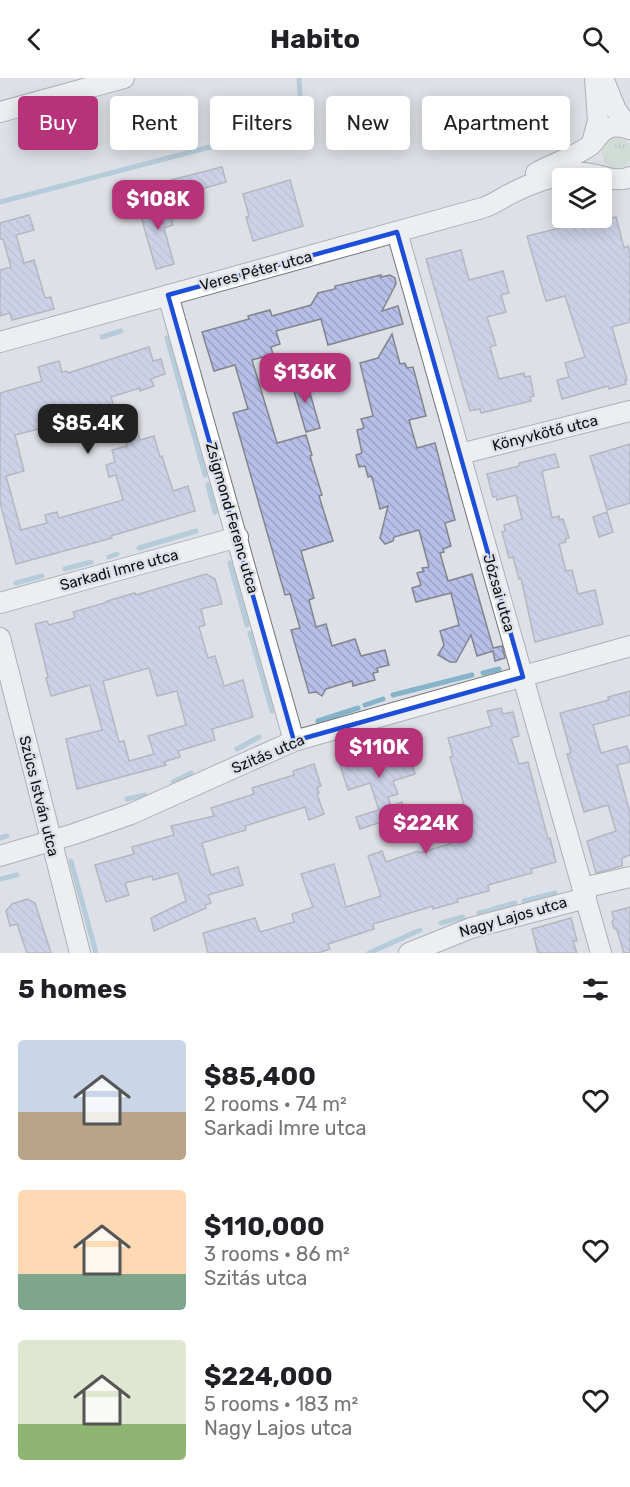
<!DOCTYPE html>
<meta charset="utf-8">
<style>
:root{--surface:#fff;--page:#f6f6f6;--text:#202124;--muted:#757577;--accent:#b6337a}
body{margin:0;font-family:Rubik,sans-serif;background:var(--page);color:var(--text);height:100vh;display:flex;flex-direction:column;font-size:22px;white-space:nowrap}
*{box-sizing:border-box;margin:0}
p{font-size:20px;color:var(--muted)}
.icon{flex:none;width:33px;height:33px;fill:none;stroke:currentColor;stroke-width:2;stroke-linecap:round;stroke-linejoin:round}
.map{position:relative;height:875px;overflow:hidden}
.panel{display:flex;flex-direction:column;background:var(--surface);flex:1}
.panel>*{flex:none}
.banner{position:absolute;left:18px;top:18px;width:594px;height:54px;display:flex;gap:12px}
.controls{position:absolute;left:552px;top:90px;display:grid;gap:12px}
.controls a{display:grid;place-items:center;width:60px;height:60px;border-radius:6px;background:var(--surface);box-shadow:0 3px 15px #0003;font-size:30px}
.price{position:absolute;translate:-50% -51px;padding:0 14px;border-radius:12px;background:var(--accent);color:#fff;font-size:20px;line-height:39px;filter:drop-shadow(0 2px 3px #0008)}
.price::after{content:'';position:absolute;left:50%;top:36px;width:18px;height:14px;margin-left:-9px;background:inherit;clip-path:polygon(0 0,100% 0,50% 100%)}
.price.selected{background:#222;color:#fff}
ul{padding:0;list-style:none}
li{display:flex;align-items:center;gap:18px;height:150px;padding:0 18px}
li span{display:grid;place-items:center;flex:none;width:168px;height:120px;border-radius:6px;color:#555}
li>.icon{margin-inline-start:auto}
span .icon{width:72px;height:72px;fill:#fffc;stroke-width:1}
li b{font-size:26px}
h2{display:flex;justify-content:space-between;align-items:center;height:72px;padding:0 18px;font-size:26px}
.chip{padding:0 21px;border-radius:6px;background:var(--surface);box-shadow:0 3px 15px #0003;font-size:21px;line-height:54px}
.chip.selected{background:var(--accent);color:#fff}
header{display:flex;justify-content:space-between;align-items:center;height:78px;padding:0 18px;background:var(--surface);font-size:27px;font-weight:700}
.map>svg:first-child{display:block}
.grass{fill:url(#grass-tufts)}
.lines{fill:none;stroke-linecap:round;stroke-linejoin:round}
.stream{stroke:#85b4c9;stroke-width:5}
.building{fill:url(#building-back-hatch);stroke:#84858c;stroke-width:1.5;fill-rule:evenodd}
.minor-casing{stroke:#72747a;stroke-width:22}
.minor{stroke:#fff;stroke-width:20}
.marked{fill:none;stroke:#1d4ed8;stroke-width:4.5;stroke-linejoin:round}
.labels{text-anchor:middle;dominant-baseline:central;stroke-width:5;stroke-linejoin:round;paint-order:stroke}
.street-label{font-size:15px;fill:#0d0e10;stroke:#dee0e7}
</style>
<header><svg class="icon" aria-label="back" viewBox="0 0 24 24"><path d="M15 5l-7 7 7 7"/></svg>Habito<svg class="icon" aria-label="search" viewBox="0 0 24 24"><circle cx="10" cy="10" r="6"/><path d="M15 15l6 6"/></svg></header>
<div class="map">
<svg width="630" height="875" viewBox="0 0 630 875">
<defs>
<pattern id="grass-tufts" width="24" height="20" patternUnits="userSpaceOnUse" patternTransform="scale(1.5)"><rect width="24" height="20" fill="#c0d7c4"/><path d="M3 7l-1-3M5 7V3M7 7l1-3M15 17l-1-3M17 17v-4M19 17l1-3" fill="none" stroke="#a4b7a7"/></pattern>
<pattern id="building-back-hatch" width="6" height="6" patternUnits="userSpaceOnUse" patternTransform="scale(1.5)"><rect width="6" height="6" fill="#b6bfe7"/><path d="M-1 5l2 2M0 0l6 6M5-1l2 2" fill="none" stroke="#9ba3c5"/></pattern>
</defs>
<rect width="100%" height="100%" fill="#dee0e7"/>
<circle class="grass" cx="617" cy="75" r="15"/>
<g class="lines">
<g class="stream">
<path d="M 0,124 L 290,48 C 306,39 299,15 299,0"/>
<polyline points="102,259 121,253"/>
<polyline points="167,260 205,397"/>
<polyline points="208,407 215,434"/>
<polyline points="139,470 196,453"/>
<polyline points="109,479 117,476"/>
<polyline points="230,485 247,547"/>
<polyline points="65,491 91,484"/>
<polyline points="16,505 42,498"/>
<polyline points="250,555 272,633"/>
<polyline points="483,595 499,591"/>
<polyline points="393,617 472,597"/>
<polyline points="365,627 383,621"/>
<polyline points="318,643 358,630"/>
<polyline points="237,671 259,659"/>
<polyline points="173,704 191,695"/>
<polyline points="127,721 145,717"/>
<polyline points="0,760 7,758"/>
<polyline points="71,783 96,875"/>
<polyline points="0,801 17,797"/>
<polyline points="524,823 555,815"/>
<polyline points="494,831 515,825"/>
<polyline points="479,835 492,832"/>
<polyline points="441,845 463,839"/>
<polyline points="369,875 420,852"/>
</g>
</g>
<g class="building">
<polygon points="222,89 226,104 176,118 171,102"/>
<polygon points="290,102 303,148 253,163 246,139 249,138 243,116"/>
<polygon points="166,120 173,147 164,150 174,186 156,191 138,128"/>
<polygon points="29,137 34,152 16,157 24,185 34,182 45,220 51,219 54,231 12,242 10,235 0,238 0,192 11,189 3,161 0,161 0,145"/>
<polygon points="605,139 606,142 616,139 624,170 628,168 630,176 630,244 612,249 627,302 625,303 626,306 609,311 608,308 562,321 557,302 569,299 565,285 585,279 565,218 546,223 527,158"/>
<polygon points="461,172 469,202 503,193 509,215 501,217 506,234 487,239 496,267 490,269 499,301 524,295 525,299 530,298 534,318 530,319 531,323 481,335 480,331 470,333 426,181"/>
<polygon points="381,197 381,199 390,197 395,200 396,206 382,233 398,228 403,246 328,267 321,241 276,253 280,266 271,269 273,276 252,282 277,365 306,357 312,377 310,378 322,417 319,418 333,463 301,473 314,520 309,522 316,549 326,546 332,568 355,561 361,578 385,572 389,587 377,590 378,594 373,595 375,602 353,608 352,603 326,611 322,618 316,614 309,615 291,552 300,550 290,516 285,517 233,335 248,331 235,287 214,293 202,254 249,241 248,238 270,232 272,238 311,227 318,215 335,211 335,208"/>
<polygon points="392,256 400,286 405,285 407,290 413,289 426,338 409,342 417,370 435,365 455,442 445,445 451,468 443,471 444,474 440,475 448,503 472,496 493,570 502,568 505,580 495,583 493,573 477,578 471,557 456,584 450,584 438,577 444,567 440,553 459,547 451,515 416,524 412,510 421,507 417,495 424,493 422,490 429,489 419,452 394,459 393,463 385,466 380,460 388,428 380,431 373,403 371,398 368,399 365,388 359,389 356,377 362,375 357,352 364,350 361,341 373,338 360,285 378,280"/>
<polygon points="149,269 153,283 161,281 165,296 151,301 154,308 140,313 140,310 111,319 116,335 55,352 54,347 15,357 24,393 6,398 21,452 47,445 45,437 57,434 59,440 123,422 116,397 109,399 106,387 115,384 112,372 127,368 121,347 134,343 140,362 154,358 160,379 162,378 173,413 188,408 195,433 111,458 112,460 16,486 0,424 0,315 42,303 38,289 59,283 62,294 67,293 68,295"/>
<polygon points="305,298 320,350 306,354 291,303"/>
<polygon points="630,366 630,425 607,432 590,378"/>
<polygon points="555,376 559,389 542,393 552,440 559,438 560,442 563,441 569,460 565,461 566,464 559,466 566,493 572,492 578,516 595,512 603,546 535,564 521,500 519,501 513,479 509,480 502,454 505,453 504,447 522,441 516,417 497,422 496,418 493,419 487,396 519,388 519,385"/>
<polygon points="607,434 613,454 599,459 593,439"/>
<path d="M 206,496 L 215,501 L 222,526 L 201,531 L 205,547 L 199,549 L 208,580 L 215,578 L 224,608 L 243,602 L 253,639 L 212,651 L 215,662 L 178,673 L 180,679 L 164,684 L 166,687 L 77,711 L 66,661 L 102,652 L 90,607 L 51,618 L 46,600 L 48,599 L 35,546 L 47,543 L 49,547 L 75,540 L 73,534 L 108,524 L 107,523 L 135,515 L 136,517 ZM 149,590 L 157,618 L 177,613 L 186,647 L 148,658 L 154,676 L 129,683 L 124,663 L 119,664 L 103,603 Z"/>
<polygon points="630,613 630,637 593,647 601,675 627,668 630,678 630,684 617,687 630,735 630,777 622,780 622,788 596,795 587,763 616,753 608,727 584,734 567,676 571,675 560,635 609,622 608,619"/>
<polygon points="501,630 503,636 513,634 519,658 511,660 519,686 528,684 548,761 550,760 556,784 531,791 532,795 488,807 489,813 457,821 458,824 433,831 433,828 373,846 374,851 328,866 330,871 318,875 208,875 203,855 255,840 260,854 294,844 292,836 313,829 301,796 334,786 346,829 381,818 368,778 382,773 386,784 418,773 418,775 450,766 442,741 466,734 450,679 453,678 448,660 492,648 487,633"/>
<polygon points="405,663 415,696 393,703 398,716 388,719 391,728 402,724 406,736 360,751 356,739 379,732 370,705 348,712 338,681"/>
<polygon points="314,686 321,708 317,709 319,715 317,716 324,736 309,742 305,729 245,748 246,752 202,765 211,797 238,789 243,807 208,817 211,825 205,827 206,830 154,853 151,840 186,823 178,795 153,802 152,798 125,805 129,817 106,824 95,787 134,776 132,769 174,757 171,748 214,738 211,730 254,716 252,710 294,697 293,693"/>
<polygon points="27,821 35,825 51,875 27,875 17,846 10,848 6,833 12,826"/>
<polygon points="630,829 630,875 624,875 617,852 614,850 612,844 614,841 612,834"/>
<polygon points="571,840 577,863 573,863 577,875 538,875 532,851"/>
</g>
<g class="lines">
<defs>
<g id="minor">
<polyline points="603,0 616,32 630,51"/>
<polyline points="0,34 124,0"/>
<polyline points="592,65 598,43 595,0"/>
<path d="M 536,95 C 554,85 575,79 591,67 C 598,60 601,51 612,49 C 618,48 624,49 630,51"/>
<polyline points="397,154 601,875"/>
<polyline points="168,217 294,663"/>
<path d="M 0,264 L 482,130 C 492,127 499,122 508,117 C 528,106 551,98 575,95 C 595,92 613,107 630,99"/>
<polyline points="460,376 630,333"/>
<polyline points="0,525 238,459"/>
<polyline points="0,560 80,875"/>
<polyline points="0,778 74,756 131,736 294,663 630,568"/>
<polyline points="583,810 630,799"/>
<polyline points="409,875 471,850 586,820"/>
</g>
</defs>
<use href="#minor" class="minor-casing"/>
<use href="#minor" class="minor"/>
</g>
<path d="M0 0H630V875H0ZM 397,154 L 523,599 L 294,663 L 168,217 Z" fill="#dee0e7" fill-opacity=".55" fill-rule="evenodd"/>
<path class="marked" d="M 397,154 L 523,599 L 294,663 L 168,217 Z"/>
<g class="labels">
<g class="street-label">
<text transform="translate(256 193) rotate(-15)">Veres Péter utca</text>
<text transform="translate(545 355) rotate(-14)">Könyvkötő utca</text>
<text transform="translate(232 440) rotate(74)">Zsigmond Ferenc utca</text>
<text transform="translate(119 492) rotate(-15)">Sarkadi Imre utca</text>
<text transform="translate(499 515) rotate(74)">Józsai utca</text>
<text transform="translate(268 676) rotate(-23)">Szitás utca</text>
<text transform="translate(39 718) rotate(76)">Szűcs István utca</text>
<text transform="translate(513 839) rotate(-16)">Nagy Lajos utca</text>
</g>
</g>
</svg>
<div class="controls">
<a><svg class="icon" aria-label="layers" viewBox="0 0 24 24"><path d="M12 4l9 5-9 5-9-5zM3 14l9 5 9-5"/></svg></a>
</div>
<b class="price" style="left:158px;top:153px">$108K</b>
<b class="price" style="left:305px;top:326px">$136K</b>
<b class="price selected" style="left:88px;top:377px">$85.4K</b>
<b class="price" style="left:379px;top:701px">$110K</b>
<b class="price" style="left:426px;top:777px">$224K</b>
<div class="banner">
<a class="chip selected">Buy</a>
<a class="chip">Rent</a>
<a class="chip">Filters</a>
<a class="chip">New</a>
<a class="chip">Apartment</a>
</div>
</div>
<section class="panel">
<h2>5 homes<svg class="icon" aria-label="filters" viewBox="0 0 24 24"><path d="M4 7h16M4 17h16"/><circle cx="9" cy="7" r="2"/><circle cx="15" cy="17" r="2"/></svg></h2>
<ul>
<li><span style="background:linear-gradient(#c9d6e8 60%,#b9a48a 0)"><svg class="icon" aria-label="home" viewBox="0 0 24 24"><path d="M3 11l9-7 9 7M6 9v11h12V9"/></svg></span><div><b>$85,400</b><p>2 rooms · 74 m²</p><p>Sarkadi Imre utca</p></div><svg class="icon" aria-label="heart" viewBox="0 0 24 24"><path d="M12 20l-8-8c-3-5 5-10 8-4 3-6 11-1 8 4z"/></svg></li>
<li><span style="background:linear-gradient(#ffd9b3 70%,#7fa58c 0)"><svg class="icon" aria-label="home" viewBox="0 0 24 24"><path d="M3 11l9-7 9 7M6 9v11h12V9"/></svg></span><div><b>$110,000</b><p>3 rooms · 86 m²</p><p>Szitás utca</p></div><svg class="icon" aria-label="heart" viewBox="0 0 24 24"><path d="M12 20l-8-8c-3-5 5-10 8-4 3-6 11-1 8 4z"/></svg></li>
<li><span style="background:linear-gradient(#dfe7d0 70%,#8fb573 0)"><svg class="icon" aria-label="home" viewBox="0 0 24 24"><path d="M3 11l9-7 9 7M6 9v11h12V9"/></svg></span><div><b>$224,000</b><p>5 rooms · 183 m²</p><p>Nagy Lajos utca</p></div><svg class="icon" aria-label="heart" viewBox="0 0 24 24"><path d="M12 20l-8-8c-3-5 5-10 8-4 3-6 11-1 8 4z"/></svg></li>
</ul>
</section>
